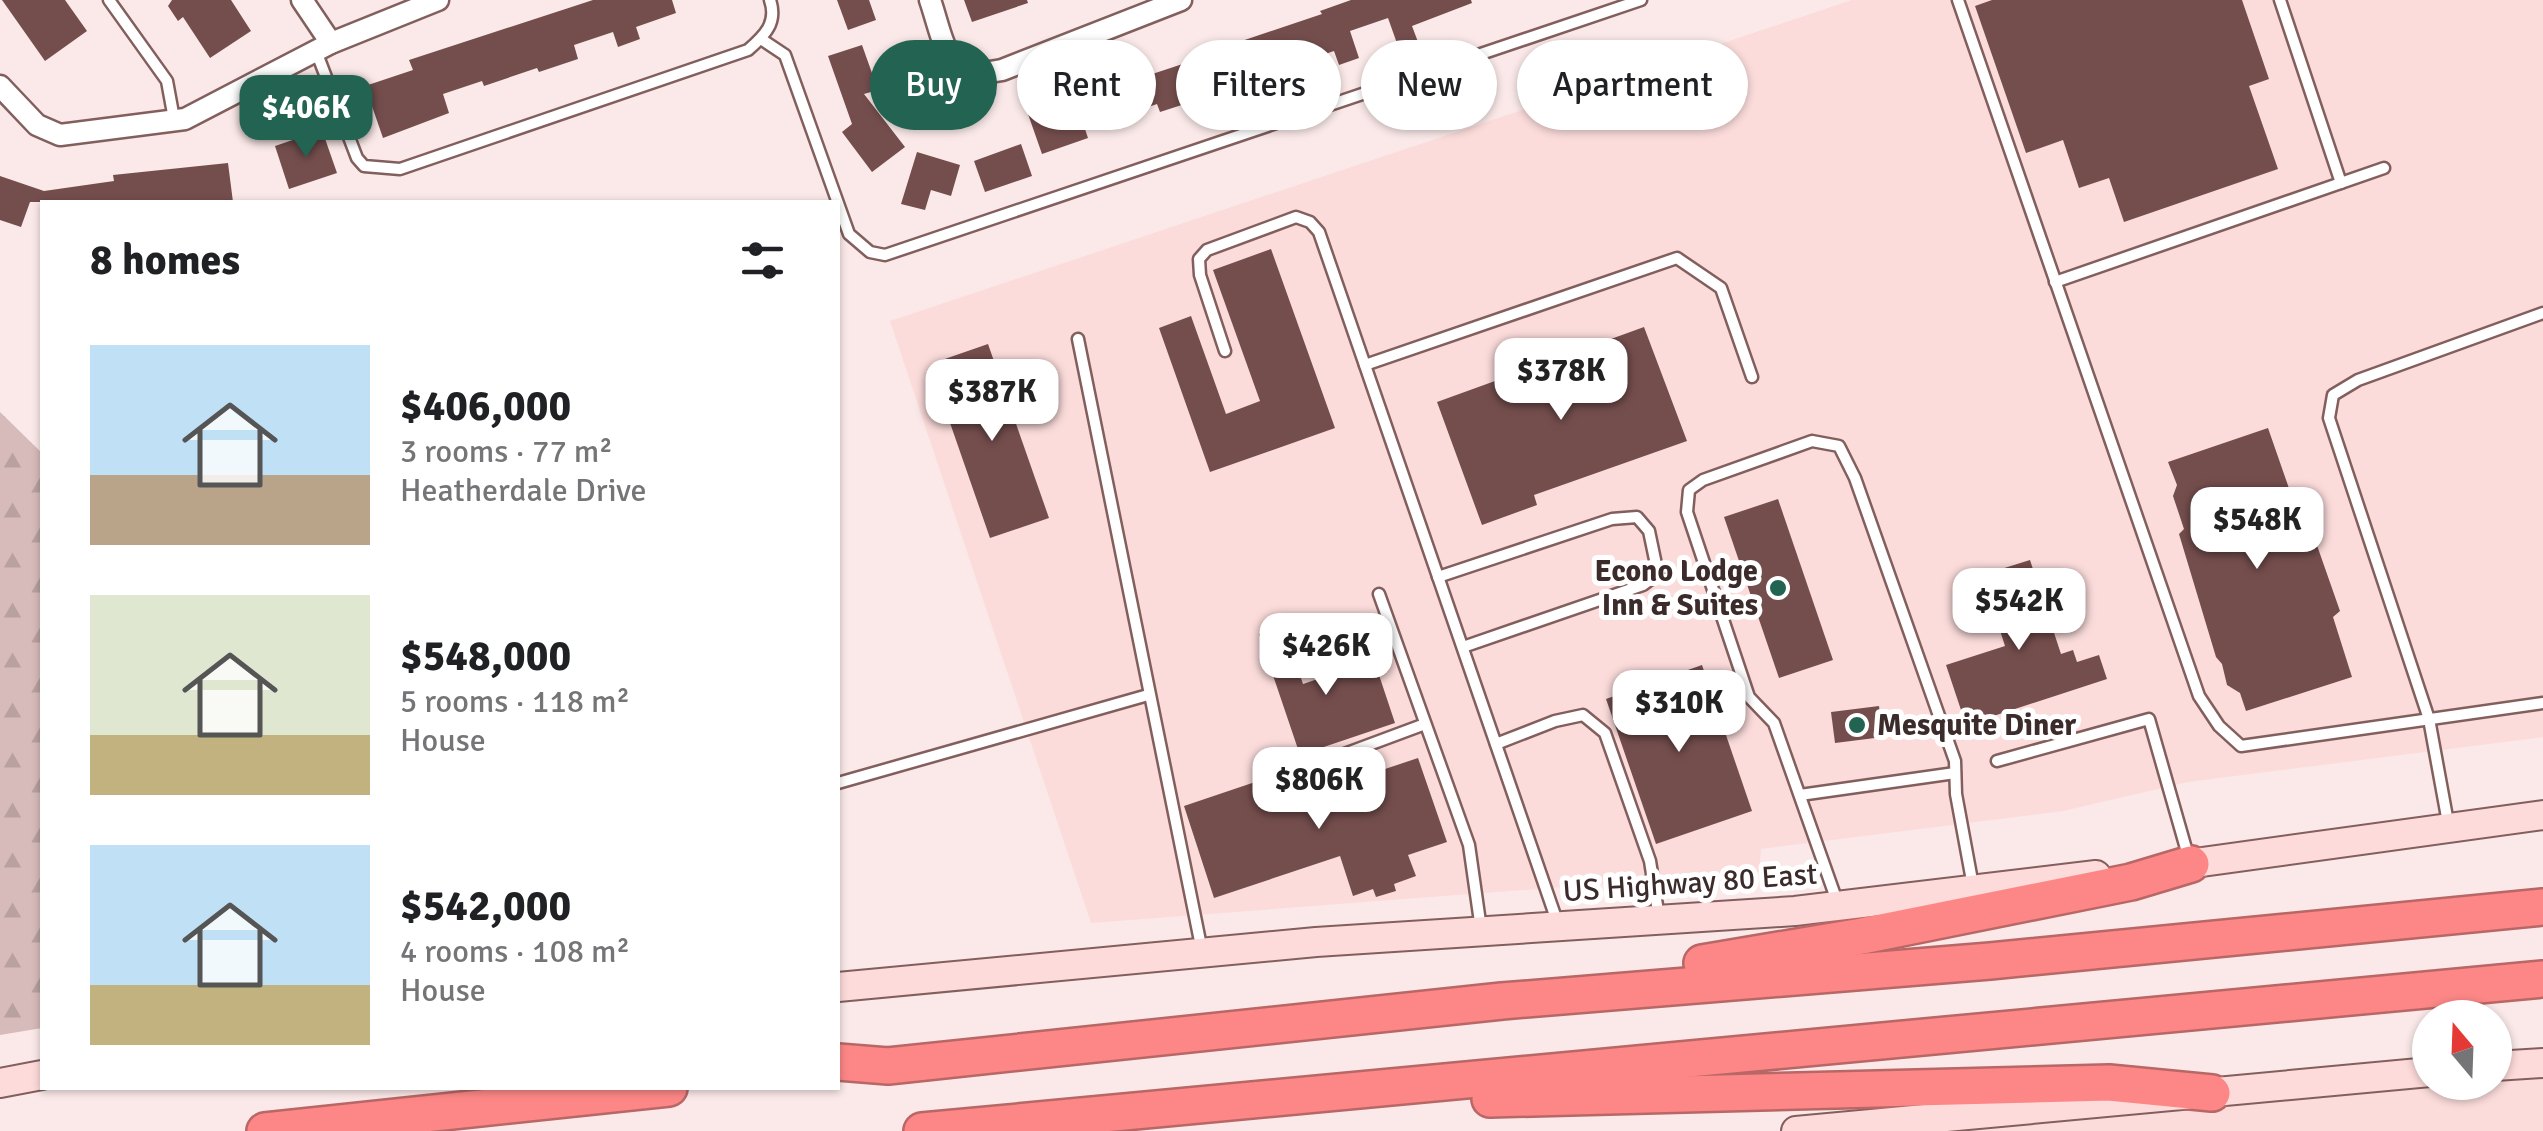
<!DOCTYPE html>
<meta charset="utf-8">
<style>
:root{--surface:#fff;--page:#f6f6f6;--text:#202124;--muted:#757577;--accent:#236351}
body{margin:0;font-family:Signika,sans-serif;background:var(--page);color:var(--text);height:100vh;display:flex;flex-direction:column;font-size:38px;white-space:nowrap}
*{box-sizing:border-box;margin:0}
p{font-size:32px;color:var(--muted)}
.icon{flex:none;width:55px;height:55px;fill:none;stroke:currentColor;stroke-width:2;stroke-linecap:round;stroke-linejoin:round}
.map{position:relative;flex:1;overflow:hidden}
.details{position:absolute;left:40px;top:200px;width:800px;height:890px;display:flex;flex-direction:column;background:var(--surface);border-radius:0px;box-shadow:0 2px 8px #0004}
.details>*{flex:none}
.hud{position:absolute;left:870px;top:40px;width:950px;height:90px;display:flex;gap:20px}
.needle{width:65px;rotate:341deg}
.buttons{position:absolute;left:2412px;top:1000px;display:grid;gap:20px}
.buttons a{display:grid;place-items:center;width:100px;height:100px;border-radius:50%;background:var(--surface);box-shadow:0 2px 8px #0004;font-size:50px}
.price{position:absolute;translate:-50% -85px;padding:0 22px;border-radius:20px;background:#fff;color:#222;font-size:32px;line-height:65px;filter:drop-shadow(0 2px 5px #0008)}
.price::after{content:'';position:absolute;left:50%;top:60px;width:30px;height:22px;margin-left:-15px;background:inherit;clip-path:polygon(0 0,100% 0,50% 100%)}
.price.selected{background:var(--accent);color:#fff}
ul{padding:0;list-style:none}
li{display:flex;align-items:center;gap:30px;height:250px;padding:0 50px}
li span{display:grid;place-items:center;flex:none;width:280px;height:200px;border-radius:0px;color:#555}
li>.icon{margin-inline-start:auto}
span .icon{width:120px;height:120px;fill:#fffc;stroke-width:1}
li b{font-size:42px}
h2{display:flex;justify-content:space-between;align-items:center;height:120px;padding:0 50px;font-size:42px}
.tag{padding:0 35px;border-radius:45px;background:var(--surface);box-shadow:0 2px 8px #0004;font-size:35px;line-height:90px}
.tag.selected{background:var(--accent);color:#fff}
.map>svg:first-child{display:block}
.built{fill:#fbdcdb}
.forest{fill:url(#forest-firs)}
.building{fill:#744e4d}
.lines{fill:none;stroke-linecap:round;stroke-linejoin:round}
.lane-casing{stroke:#825f5d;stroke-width:15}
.street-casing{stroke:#825f5d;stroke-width:25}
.secondary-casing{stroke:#825f5d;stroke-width:32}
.highway-casing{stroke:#b86766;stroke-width:40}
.lane{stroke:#fff;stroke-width:10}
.street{stroke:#fff;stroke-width:20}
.secondary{stroke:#fedbdb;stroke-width:28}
.highway{stroke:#fc8786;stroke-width:35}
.poi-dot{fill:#236351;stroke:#fff;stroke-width:4}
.labels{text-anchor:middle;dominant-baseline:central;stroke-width:10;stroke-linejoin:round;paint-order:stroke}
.poi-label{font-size:30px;font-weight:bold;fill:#3b2b2b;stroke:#fff;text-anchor:end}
.street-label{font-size:30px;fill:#3b2b2b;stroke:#fff}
</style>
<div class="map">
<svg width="2543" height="1131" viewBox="0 0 2543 1131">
<defs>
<pattern id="forest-firs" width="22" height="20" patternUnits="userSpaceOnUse" patternTransform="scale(2.5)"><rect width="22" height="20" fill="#d7bbba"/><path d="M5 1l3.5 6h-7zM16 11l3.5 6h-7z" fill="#b9a1a0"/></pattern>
</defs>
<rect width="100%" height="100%" fill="#fae9e8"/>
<g class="built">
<polygon points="1852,0 2543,0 2543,737 2188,782 2063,811 1761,849 1759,872 1091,923 890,321"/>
<polygon points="2543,1077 2543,1131 1948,1131 2495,1082"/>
</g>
<polygon class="forest" points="0,412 42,453 42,1028 0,1035"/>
<g class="building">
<polygon points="2,0 65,0 87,31 45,61"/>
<polygon points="172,0 231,0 251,31 210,58 183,17 178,21 168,6"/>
<polygon points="593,0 672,0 676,13 636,27 640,39 618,47 613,32 574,45 578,59 539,72 537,68 484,86 482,81 443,94 449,113 383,138 365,86 413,70 409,60"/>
<polygon points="837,0 869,0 876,20 848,30"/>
<polygon points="964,0 1027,0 1028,3 972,22"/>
<polygon points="1351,0 1471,0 1472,3 1412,26 1418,42 1399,49 1388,18 1350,31 1359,58 1339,65 1334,51 1276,71 1274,65 1238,77 1244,96 1223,103 1219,93 1160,112 1157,104 1085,129 1088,138 1042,154 1028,114 1132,76 1134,80 1207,56 1206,53 1322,14 1320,11"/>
<polygon points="1992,0 2242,0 2269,79 2249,86 2278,169 2124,222 2109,178 2079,188 2063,140 2026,153 1975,6"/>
<polygon points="862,45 878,90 864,94 905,147 872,172 842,132 852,124 828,56"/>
<polygon points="322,130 337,173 289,189 275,146"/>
<polygon points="1021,144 1032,176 985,192 974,161"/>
<polygon points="917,152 960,165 951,196 931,190 925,210 901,204"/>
<polygon points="228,163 233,202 30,202 21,227 0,220 0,176 44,191 114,181 113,175"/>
<polygon points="1271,249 1335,428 1210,472 1159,328 1191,316 1226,414 1260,401 1213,270"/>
<polygon points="1644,327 1687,441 1534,495 1537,505 1482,525 1437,402"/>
<polygon points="988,344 1049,518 990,538 949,420 959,417 939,361"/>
<polygon points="2268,428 2299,517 2306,514 2340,611 2333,617 2352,677 2246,711 2240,693 2227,685 2222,664 2216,657 2179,534 2184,529 2173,496 2177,485 2168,462"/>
<polygon points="1778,499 1833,660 1779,678 1724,517"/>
<polygon points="2030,560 2061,654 2073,650 2077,662 2099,655 2107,679 1966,725 1946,665 2005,646 1982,575"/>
<polygon points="1283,625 1303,684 1374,660 1395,723 1300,755 1259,634"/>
<polygon points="1702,665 1752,811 1656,844 1606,699"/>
<polygon points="1879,706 1883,737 1835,743 1831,712"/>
<polygon points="1418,758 1447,842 1408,855 1416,876 1394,884 1396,891 1376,897 1373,889 1353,896 1340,856 1214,898 1184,806 1264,779 1275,810 1300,802 1301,806 1372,781 1370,774"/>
</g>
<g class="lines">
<defs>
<g id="lane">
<polyline points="109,0 167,81 174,119"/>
<polyline points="1958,0 2199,696 2219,726 2241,746 2543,703"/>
<polyline points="2280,0 2341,183"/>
<polyline points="761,39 785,55 849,234 870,252 885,255 1641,0"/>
<path d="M 316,51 L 357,158 L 364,166 L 400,169 L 748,50 C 764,36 778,23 770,0"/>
<polyline points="2055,282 2384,168"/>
<polyline points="1078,339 1202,951"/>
<polyline points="1225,351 1200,275 1199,259 1207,250 1296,217 1310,222 1319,232 1558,924"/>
<polyline points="1365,365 1677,258 1721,288 1752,377"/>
<polyline points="1438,577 1612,519 1637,517 1649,531 1658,574 1643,585 1463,647"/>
<polyline points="1379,594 1469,845 1481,929"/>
<polyline points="1496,744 1555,721 1583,715 1605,733 1650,861 1659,918"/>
<polyline points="1339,756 1425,724"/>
<polyline points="1997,761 2149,719 2189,859"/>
<polyline points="838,783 1148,695"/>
<polyline points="1800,795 1955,773"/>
<polyline points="2449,828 2429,719 2329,418 2333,395 2358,380 2543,313"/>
<polyline points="1838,904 1774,723 1749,697 1687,512 1689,490 1703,480 1812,441 1839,446 1855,478 1955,761 1956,794 1973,886"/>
</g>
<g id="street">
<polyline points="302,0 331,43"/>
<path d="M 930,0 C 945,44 945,82 1002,70 L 1181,0"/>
<polyline points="0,86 37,125 60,135 185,119 331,43 438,0"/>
</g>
<g id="secondary">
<polyline points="2173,866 2543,815"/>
<polyline points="838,987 1316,942 1795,911 2096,875"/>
<polyline points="2495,1066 2543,1063"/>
<polyline points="0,1083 42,1075"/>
<polyline points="1796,1131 2430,1072"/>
</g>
<g id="highway">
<polyline points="1702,963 1862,936 2131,882 2191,864"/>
<polyline points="838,1062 888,1066 1502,1001 1990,961 2543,907"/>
<polyline points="1490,1099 2109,1083 2212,1093"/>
<polyline points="265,1131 669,1088"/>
<polyline points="922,1131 2543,979"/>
</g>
</defs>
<use href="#lane" class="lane-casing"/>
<use href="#street" class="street-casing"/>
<use href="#secondary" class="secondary-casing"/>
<use href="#highway" class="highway-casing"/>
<use href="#lane" class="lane"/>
<use href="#street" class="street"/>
<use href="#secondary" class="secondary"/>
<use href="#highway" class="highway"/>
</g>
<g class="poi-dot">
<circle cx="1778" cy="588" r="10"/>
<circle cx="1857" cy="725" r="10"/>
</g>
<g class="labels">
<g class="poi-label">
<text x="1758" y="571">Econo Lodge<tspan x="1758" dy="34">Inn &amp; Suites</tspan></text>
<text x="1877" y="725" text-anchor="start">Mesquite Diner</text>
</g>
<g class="street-label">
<text transform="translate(1690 883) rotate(-4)">US Highway 80 East</text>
</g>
</g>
</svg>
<div class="buttons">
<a><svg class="needle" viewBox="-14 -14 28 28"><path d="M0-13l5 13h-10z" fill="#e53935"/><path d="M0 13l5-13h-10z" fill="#757577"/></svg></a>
</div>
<b class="price selected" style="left:306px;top:160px">$406K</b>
<b class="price" style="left:1561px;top:423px">$378K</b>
<b class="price" style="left:992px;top:444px">$387K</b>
<b class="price" style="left:2257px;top:572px">$548K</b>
<b class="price" style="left:2019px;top:653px">$542K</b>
<b class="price" style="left:1326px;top:698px">$426K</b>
<b class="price" style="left:1679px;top:755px">$310K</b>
<b class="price" style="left:1319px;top:832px">$806K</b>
<div class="hud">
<a class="tag selected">Buy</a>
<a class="tag">Rent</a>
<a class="tag">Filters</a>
<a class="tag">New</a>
<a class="tag">Apartment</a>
</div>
<section class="details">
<h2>8 homes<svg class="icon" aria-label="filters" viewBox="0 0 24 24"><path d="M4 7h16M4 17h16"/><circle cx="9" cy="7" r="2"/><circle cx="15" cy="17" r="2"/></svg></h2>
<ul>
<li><span style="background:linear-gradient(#bfe0f5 65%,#b9a48a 0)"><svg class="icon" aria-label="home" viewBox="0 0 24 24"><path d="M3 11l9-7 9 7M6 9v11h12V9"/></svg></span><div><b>$406,000</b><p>3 rooms · 77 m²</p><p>Heatherdale Drive</p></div></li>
<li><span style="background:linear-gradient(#dfe7d0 70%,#c2b280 0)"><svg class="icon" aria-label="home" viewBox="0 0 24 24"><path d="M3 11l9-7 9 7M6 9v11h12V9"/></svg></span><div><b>$548,000</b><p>5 rooms · 118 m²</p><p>House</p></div></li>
<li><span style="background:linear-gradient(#bfe0f5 70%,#c2b280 0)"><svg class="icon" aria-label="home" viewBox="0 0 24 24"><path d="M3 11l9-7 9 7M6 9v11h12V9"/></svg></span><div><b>$542,000</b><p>4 rooms · 108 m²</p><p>House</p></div></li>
</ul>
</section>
</div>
